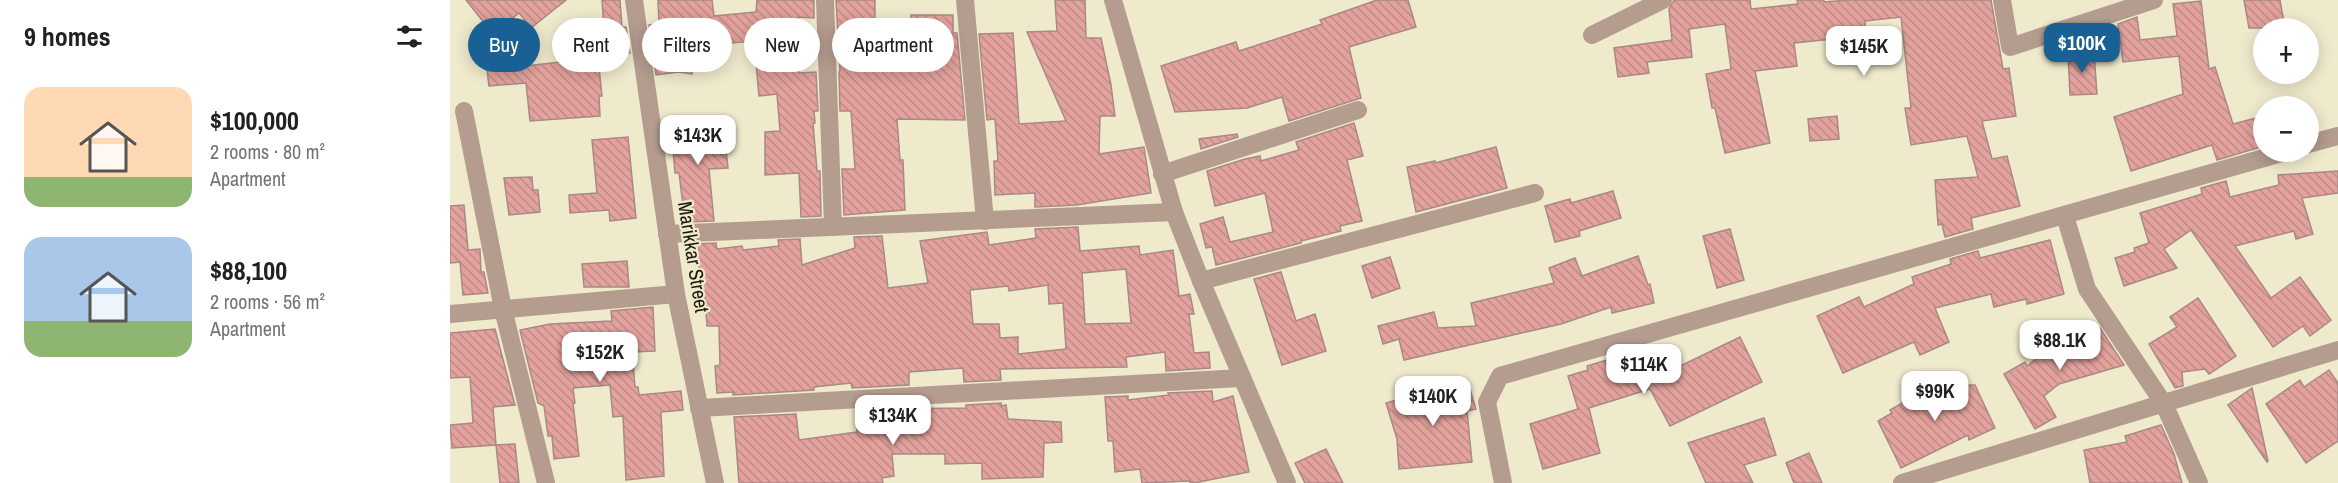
<!DOCTYPE html>
<meta charset="utf-8">
<style>
:root{--surface:#fff;--page:#f2f2f2;--text:#202124;--muted:#757577;--accent:#196094}
body{margin:0;font-family:"Archivo Narrow",sans-serif;background:var(--page);color:var(--text);height:100vh;display:flex;flex-direction:column;font-size:22px;white-space:nowrap}
*{box-sizing:border-box;margin:0}
p{font-size:20px;color:var(--muted)}
.icon{flex:none;width:33px;height:33px;fill:none;stroke:currentColor;stroke-width:2;stroke-linecap:round;stroke-linejoin:round}
.map{position:relative;flex:1;overflow:hidden}
.drawer{display:flex;flex-direction:column;background:var(--surface);width:450px}
.drawer>*{flex:none}
.hud{position:absolute;left:18px;top:18px;width:570px;height:54px;display:flex;gap:12px}
.tools{position:absolute;left:1803px;top:18px;display:grid;gap:12px}
.tools a{display:grid;place-items:center;width:66px;height:66px;border-radius:50%;background:var(--surface);box-shadow:0 3px 15px #0003;font-size:30px}
.price{position:absolute;translate:-50% -51px;padding:0 14px;border-radius:12px;background:#fff;color:#222;font-size:20px;line-height:39px;filter:drop-shadow(0 2px 3px #0008)}
.price::after{content:'';position:absolute;left:50%;top:36px;width:18px;height:14px;margin-left:-9px;background:inherit;clip-path:polygon(0 0,100% 0,50% 100%)}
.price.current{background:var(--accent);color:#fff}
ul{padding:0;list-style:none}
li{display:flex;align-items:center;gap:18px;height:150px;padding:0 24px}
li span{display:grid;place-items:center;flex:none;width:168px;height:120px;border-radius:18px;color:#555}
li>.icon{margin-inline-start:auto}
span .icon{width:72px;height:72px;fill:#fffc;stroke-width:1}
li b{font-size:26px}
h2{display:flex;justify-content:space-between;align-items:center;height:72px;padding:0 24px;font-size:26px}
.pill{padding:0 21px;border-radius:27px;background:var(--surface);box-shadow:0 3px 15px #0003;font-size:21px;line-height:54px}
.pill.current{background:var(--accent);color:#fff}
main{display:flex;flex:1;min-height:0}
.map>svg:first-child{display:block}
.building{fill:url(#building-back-hatch);stroke:#a88986;stroke-width:1.5;fill-rule:evenodd}
.lines{fill:none;stroke-linecap:round;stroke-linejoin:round}
.minor{stroke:#b49c8e;stroke-width:18}
.labels{text-anchor:middle;dominant-baseline:central;stroke-width:4.5;stroke-linejoin:round;paint-order:stroke}
.street-label{font-size:20px;fill:#1b190e;stroke:#f0eacd}
</style>
<main>
<section class="drawer">
<h2>9 homes<svg class="icon" aria-label="filters" viewBox="0 0 24 24"><path d="M4 7h16M4 17h16"/><circle cx="9" cy="7" r="2"/><circle cx="15" cy="17" r="2"/></svg></h2>
<ul>
<li><span style="background:linear-gradient(#ffd9b3 75%,#8fb573 0)"><svg class="icon" aria-label="home" viewBox="0 0 24 24"><path d="M3 11l9-7 9 7M6 9v11h12V9"/></svg></span><div><b>$100,000</b><p>2 rooms · 80 m²</p><p>Apartment</p></div></li>
<li><span style="background:linear-gradient(#a9c7e8 70%,#8fb573 0)"><svg class="icon" aria-label="home" viewBox="0 0 24 24"><path d="M3 11l9-7 9 7M6 9v11h12V9"/></svg></span><div><b>$88,100</b><p>2 rooms · 56 m²</p><p>Apartment</p></div></li>
</ul>
</section>
<div class="map">
<svg width="1888" height="483" viewBox="0 0 1888 483">
<defs>
<pattern id="building-back-hatch" width="6" height="6" patternUnits="userSpaceOnUse" patternTransform="scale(1.5)"><rect width="6" height="6" fill="#e3a29d"/><path d="M-1 5l2 2M0 0l6 6M5-1l2 2" fill="none" stroke="#c28b86"/></pattern>
</defs>
<rect width="100%" height="100%" fill="#f0eacd"/>
<g class="building">
<polygon points="16,0 116,0 81,28 69,13 43,34"/>
<polygon points="152,0 170,0 172,27 176,27 180,53 156,55"/>
<polygon points="208,0 262,0 264,16 306,12 307,0 364,0 364,18 348,17 349,73 366,72 368,111 364,111 365,123 363,123 367,171 370,171 371,216 351,217 349,173 315,175 315,132 330,131 327,94 309,96 304,41 246,46 242,74 228,72 206,75 199,25 209,24"/>
<polygon points="386,0 425,0 425,23 460,44 461,15 503,15 503,33 507,33 515,120 447,119 450,160 453,160 455,210 394,215 392,169 405,169 401,111 390,111 389,72 390,71"/>
<polygon points="605,0 635,0 636,38 651,38 661,85 665,116 650,116 649,154 694,147 701,193 627,205 585,207 585,193 545,195 544,161 548,161 545,119 537,120 529,34 563,33 569,124 616,121 577,32 607,31"/>
<polygon points="927,0 958,0 966,27 899,47 911,98 839,121 832,97 797,108 725,112 711,66 786,42 789,51 872,24 870,20"/>
<polygon points="1224,0 1300,0 1301,9 1348,4 1347,0 1374,0 1374,2 1399,0 1541,0 1553,69 1559,68 1566,116 1532,121 1542,159 1557,156 1570,206 1521,218 1523,229 1495,237 1492,224 1488,225 1485,180 1528,177 1517,136 1461,145 1455,108 1461,108 1451,17 1415,21 1416,43 1394,44 1393,38 1344,43 1347,66 1305,71 1320,143 1275,153 1265,108 1262,108 1256,74 1281,69 1275,24 1239,29 1242,57 1197,62 1199,73 1168,77 1164,48 1222,40 1219,9"/>
<polygon points="1794,0 1830,0 1835,28 1799,28"/>
<polygon points="1751,1 1759,69 1765,67 1783,124 1814,116 1814,146 1767,160 1762,145 1681,171 1664,117 1733,94 1729,56 1673,62 1668,24 1687,17 1690,40 1727,36 1723,4"/>
<polygon points="1644,52 1647,94 1620,95 1618,53"/>
<polygon points="148,58 152,96 149,96 150,116 80,121 76,83 39,86 37,70"/>
<polygon points="1387,116 1389,139 1360,141 1358,119"/>
<polygon points="269,121 271,139 275,139 278,168 259,169 264,221 235,222 229,173 225,173 221,124"/>
<polygon points="904,123 913,156 897,160 912,221 890,226 891,231 851,241 851,243 766,265 762,247 756,248 750,224 773,217 780,242 823,232 815,193 765,206 757,171 795,159 810,156 811,161 849,150 846,142"/>
<polygon points="787,134 788,137 751,149 749,139"/>
<polygon points="178,137 186,218 160,221 159,210 120,213 119,195 147,193 142,140"/>
<polygon points="1046,147 1057,188 966,212 957,167 985,161 985,163"/>
<polygon points="1888,171 1888,193 1852,198 1863,234 1846,239 1844,231 1785,246 1821,298 1850,277 1881,320 1860,336 1853,326 1823,347 1741,230 1714,249 1727,268 1674,286 1665,258 1685,252 1684,248 1699,243 1690,213 1752,194 1751,188 1776,181 1780,197 1829,185 1828,175"/>
<polygon points="82,177 83,190 88,190 90,212 59,215 54,178"/>
<polygon points="1163,191 1171,218 1129,231 1130,236 1105,242 1095,206 1120,199 1121,203"/>
<polygon points="14,205 18,250 30,249 31,272 34,272 38,293 13,295 10,262 0,263 0,206"/>
<path d="M 628,227 L 630,251 L 689,246 L 690,255 L 723,250 L 729,296 L 740,294 L 744,314 L 739,314 L 744,353 L 759,352 L 760,368 L 716,371 L 715,352 L 676,357 L 677,367 L 550,369 L 551,380 L 514,382 L 513,368 L 459,372 L 459,385 L 402,388 L 401,383 L 364,387 L 364,390 L 283,395 L 283,392 L 267,393 L 265,366 L 270,365 L 269,326 L 257,326 L 255,298 L 253,298 L 246,244 L 266,243 L 267,249 L 292,246 L 293,250 L 329,246 L 328,240 L 350,239 L 352,265 L 405,248 L 404,237 L 432,236 L 438,288 L 478,283 L 470,241 L 537,232 L 539,245 L 586,238 L 585,229 ZM 676,269 L 681,323 L 635,324 L 632,273 ZM 598,285 L 599,304 L 613,303 L 616,349 L 568,354 L 568,337 L 550,338 L 549,324 L 523,324 L 520,290 L 558,286 L 559,291 Z"/>
<polygon points="1280,229 1294,280 1267,288 1253,236"/>
<polygon points="1600,240 1614,294 1577,304 1576,299 1544,307 1541,294 1485,308 1499,342 1470,355 1464,342 1393,373 1367,316 1409,297 1414,307 1464,284 1462,277 1501,264 1500,259 1528,251 1530,258"/>
<polygon points="1188,256 1198,285 1200,284 1204,303 1162,313 1161,307 1111,324 954,360 949,339 933,344 928,326 984,312 988,328 1026,326 1021,303 1104,283 1099,268 1125,258 1132,276"/>
<polygon points="940,257 950,288 922,298 912,266"/>
<polygon points="177,261 179,287 134,287 132,264"/>
<polygon points="831,272 846,321 865,314 876,351 832,365 804,279"/>
<polygon points="1748,298 1786,356 1759,374 1755,369 1732,372 1733,386 1725,388 1699,344 1727,327 1720,317"/>
<polygon points="203,307 205,351 182,352 185,387 188,387 189,395 231,391 233,410 211,412 214,476 176,480 173,416 163,417 160,385 123,388 125,403 123,403 129,456 104,459 102,436 98,436 94,406 88,403 70,330 100,324 162,321 161,311"/>
<polygon points="1650,328 1674,365 1609,384 1594,396 1606,417 1585,429 1554,374 1575,362 1577,366 1609,341"/>
<polygon points="45,329 65,405 43,407 46,445 2,448 0,425 23,423 20,377 0,378 0,333"/>
<polygon points="1290,337 1312,382 1220,426 1200,389 1139,408 1150,453 1093,469 1080,424 1128,409 1118,376 1138,370 1137,366 1167,357 1171,370 1211,349 1222,370"/>
<polygon points="1879,370 1888,383 1888,441 1856,463 1816,404 1850,380 1854,387"/>
<polygon points="1017,380 1026,409 1017,411 1022,462 949,469 947,439 936,403"/>
<polygon points="1489,382 1495,395 1518,385 1525,385 1545,428 1519,440 1518,435 1451,468 1428,421 1442,413 1440,410"/>
<polygon points="1802,388 1818,461 1817,462 1778,405"/>
<polygon points="762,391 763,402 783,396 799,472 744,483 740,483 740,481 692,483 690,469 665,472 663,441 658,441 655,397 678,396 678,400 719,395 718,393"/>
<polygon points="551,403 551,406 556,405 558,419 611,422 612,442 594,443 593,477 532,479 532,463 495,464 495,454 442,454 444,476 432,478 433,483 289,483 284,417 346,414 349,440 407,432 407,429 428,427 427,409 516,408 516,405"/>
<polygon points="1314,418 1326,455 1294,465 1303,483 1256,483 1238,443"/>
<polygon points="1711,425 1724,454 1732,483 1640,483 1634,450 1677,442 1675,436"/>
<polygon points="65,444 69,483 50,483 46,445"/>
<polygon points="876,449 893,483 855,483 845,463"/>
<polygon points="1359,453 1372,483 1344,483 1336,463"/>
</g>
<g class="lines">
<g class="minor">
<polyline points="184,0 226,294 265,483"/>
<polyline points="375,0 383,227"/>
<polyline points="515,0 535,221"/>
<polyline points="663,0 724,212 751,281 837,483"/>
<polyline points="1552,0 1560,47 1704,0"/>
<polyline points="1142,35 1213,0"/>
<polyline points="14,111 53,309 96,483"/>
<polyline points="1858,144 1888,136"/>
<polyline points="712,174 908,110"/>
<polyline points="1615,216 1637,289 1714,404 1749,483"/>
<polyline points="217,234 724,212"/>
<polyline points="751,281 1085,193"/>
<polyline points="0,314 226,294"/>
<polyline points="249,408 791,378"/>
<polyline points="1053,483 1037,402 1050,376 1835,152"/>
<polyline points="1452,483 1888,350"/>
</g>
</g>
<g class="labels">
<g class="street-label">
<text transform="translate(244 257) rotate(81)">Marikkar Street</text>
</g>
</g>
</svg>
<div class="tools">
<a>+</a>
<a>−</a>
</div>
<b class="price current" style="left:1632px;top:74px">$100K</b>
<b class="price" style="left:1414px;top:77px">$145K</b>
<b class="price" style="left:248px;top:166px">$143K</b>
<b class="price" style="left:1610px;top:371px">$88.1K</b>
<b class="price" style="left:150px;top:383px">$152K</b>
<b class="price" style="left:1194px;top:395px">$114K</b>
<b class="price" style="left:1485px;top:422px">$99K</b>
<b class="price" style="left:983px;top:427px">$140K</b>
<b class="price" style="left:443px;top:446px">$134K</b>
<div class="hud">
<a class="pill current">Buy</a>
<a class="pill">Rent</a>
<a class="pill">Filters</a>
<a class="pill">New</a>
<a class="pill">Apartment</a>
</div>
</div>
</main>
